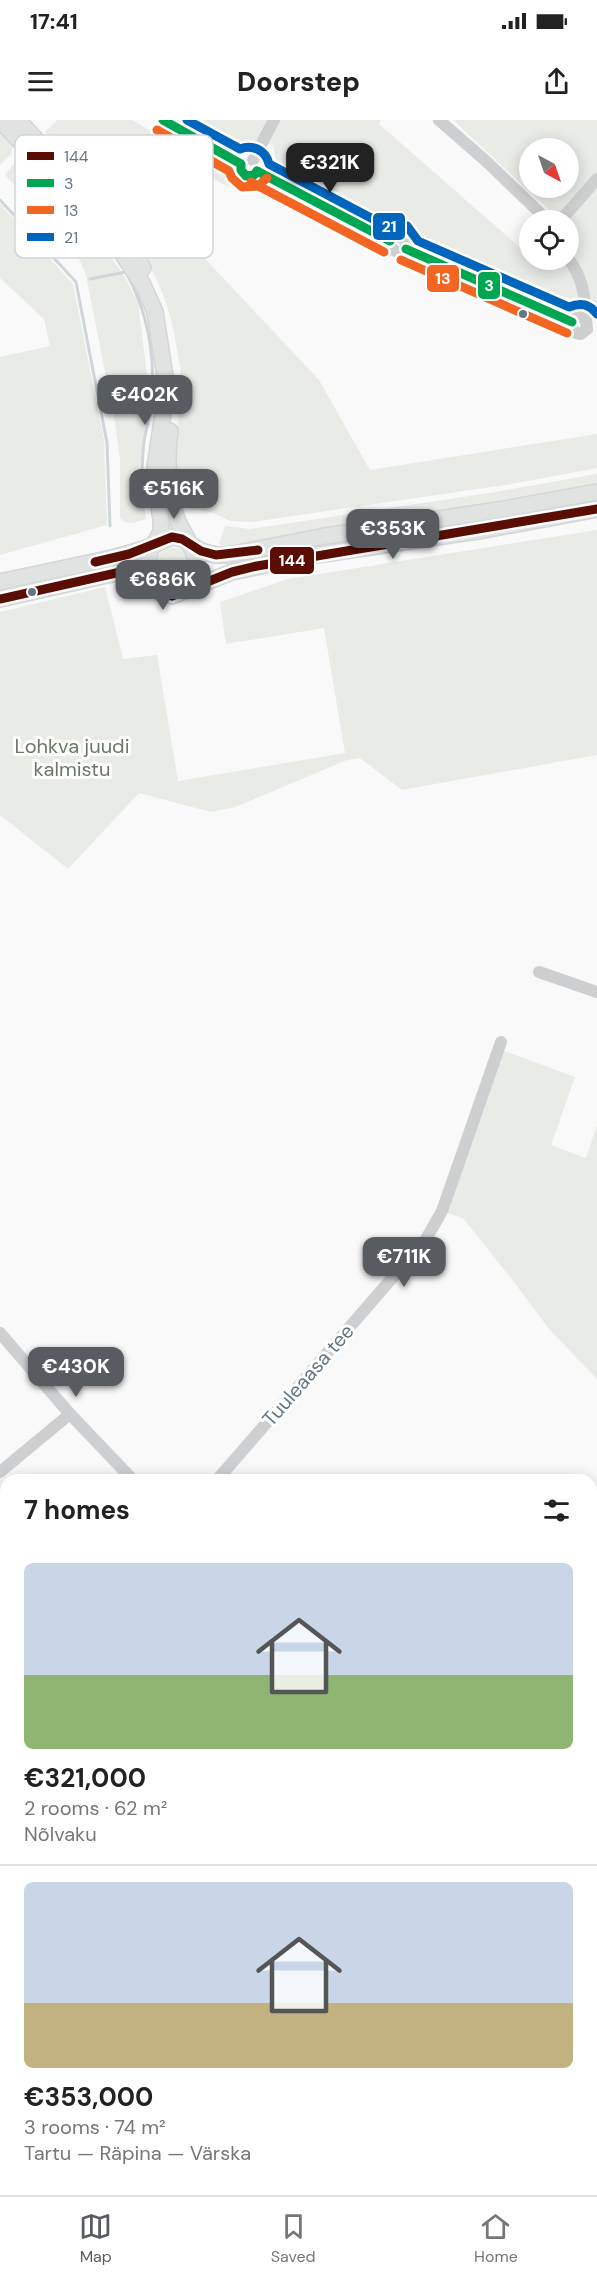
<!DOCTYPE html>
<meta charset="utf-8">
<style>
:root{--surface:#fff;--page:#f2f2f2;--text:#222;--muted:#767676;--line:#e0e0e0;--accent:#585c60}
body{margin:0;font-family:"DM Sans",sans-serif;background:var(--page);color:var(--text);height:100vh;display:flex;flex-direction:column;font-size:22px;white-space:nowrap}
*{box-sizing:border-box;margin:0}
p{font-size:20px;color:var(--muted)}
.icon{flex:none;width:33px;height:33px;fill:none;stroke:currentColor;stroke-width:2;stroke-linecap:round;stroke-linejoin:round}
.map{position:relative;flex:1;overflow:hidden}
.details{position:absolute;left:0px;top:1354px;width:597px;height:722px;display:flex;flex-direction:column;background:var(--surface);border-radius:18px 18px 0 0;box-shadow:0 3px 15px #0003}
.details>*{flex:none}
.needle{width:39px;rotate:140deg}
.fabs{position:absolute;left:519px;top:18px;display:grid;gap:12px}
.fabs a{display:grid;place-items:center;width:60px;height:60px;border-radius:50%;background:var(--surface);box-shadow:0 3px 15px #0003;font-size:30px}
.price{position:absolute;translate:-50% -51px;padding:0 14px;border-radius:12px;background:var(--accent);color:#fff;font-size:20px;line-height:39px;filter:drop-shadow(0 2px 3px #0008)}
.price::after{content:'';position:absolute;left:50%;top:36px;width:18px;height:14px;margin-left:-9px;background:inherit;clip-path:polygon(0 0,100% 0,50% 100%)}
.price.current{background:#222;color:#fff}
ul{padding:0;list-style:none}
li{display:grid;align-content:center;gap:12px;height:318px;padding:0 24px}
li+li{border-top:2px solid var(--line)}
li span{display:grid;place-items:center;height:186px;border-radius:9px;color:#555}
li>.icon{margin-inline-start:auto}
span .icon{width:108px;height:108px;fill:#fffc;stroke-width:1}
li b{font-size:26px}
h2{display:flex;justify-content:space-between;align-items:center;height:72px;padding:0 24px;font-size:26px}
.status{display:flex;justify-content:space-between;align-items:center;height:42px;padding:0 30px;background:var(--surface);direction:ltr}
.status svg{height:16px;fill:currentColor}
header{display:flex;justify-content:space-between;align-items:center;height:78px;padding:0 24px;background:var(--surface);font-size:27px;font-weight:800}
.tabs{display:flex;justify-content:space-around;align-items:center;height:84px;border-top:2px solid var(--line);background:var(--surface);font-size:16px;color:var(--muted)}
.tabs a{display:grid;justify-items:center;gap:3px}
.tabs .current{color:var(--accent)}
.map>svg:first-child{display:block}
.green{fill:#e8ebe6;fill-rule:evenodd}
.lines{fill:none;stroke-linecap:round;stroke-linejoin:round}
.stream{stroke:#ced6d9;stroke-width:3}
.major-casing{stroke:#d5d6d7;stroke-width:18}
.minor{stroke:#cecfd0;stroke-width:12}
.major{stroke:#e1e2e2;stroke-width:15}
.bus-1-casing{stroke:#fff;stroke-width:14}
.bus-2-casing{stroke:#fff;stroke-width:14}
.bus-3-casing{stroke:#fff;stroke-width:14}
.bus-4-casing{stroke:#fff;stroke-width:14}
.bus-1{stroke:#5a0e03;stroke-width:9}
.bus-2{stroke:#00a651;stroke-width:9}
.bus-3{stroke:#f26522;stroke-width:9}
.bus-4{stroke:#0065bd;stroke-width:9}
.bus-dot{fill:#657683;stroke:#fff;stroke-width:2}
.labels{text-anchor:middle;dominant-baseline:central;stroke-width:6;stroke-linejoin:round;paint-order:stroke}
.park-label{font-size:20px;fill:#687a64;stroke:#fff}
.street-label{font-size:20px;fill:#657683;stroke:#fff}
.key{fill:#fff;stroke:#d1d6da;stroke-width:1.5}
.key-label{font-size:16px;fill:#657683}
.line-badge{stroke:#fff;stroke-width:2}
.badge-label{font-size:16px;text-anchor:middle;font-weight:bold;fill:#fff}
</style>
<div class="status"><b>17:41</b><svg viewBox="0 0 49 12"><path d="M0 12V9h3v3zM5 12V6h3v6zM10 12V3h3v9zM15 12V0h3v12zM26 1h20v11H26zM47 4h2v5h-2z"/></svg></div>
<header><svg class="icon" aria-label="menu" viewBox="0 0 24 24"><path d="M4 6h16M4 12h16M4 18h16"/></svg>Doorstep<svg class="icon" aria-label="share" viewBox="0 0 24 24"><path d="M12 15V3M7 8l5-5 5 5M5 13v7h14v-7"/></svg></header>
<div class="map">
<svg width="597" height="2075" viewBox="0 0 597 2075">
<rect width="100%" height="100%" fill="#f9f9f9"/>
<g class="green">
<path d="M 57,0 L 132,0 L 221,51 L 231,62 L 228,67 L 191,46 L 176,72 L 213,93 L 194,127 L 319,260 L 370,350 L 597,314 L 597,348 L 511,364 L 252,402 L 230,401 L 211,392 L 190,389 C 164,357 182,299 181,260 C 181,248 178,236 176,224 C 164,145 117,92 64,36 C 57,27 52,20 45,12 Z"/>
<path d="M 196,0 L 381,0 L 379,4 L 525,132 L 529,128 L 530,140 L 568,140 L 568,100 L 551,100 L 551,92 L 453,0 L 597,0 L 597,188 L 497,154 L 441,133 L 426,126 L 411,104 L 401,97 L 383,99 L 373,96 L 277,46 L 273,25 L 258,21 L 248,30 ZM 530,28 L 568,28 L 568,68 L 530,68 Z"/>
<polygon points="0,12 13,26 11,34 0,45"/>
<path d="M 21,35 L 105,128 L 125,157 L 138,183 L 149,270 L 140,347 L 146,399 C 136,402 127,407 120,397 L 120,340 L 115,303 L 86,155 C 72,115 34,85 5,55 Z"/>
<polygon points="0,84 73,164 104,320 107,405 0,435 0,237 50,226 44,199 0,158"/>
<path d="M 597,354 L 597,365 L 551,374 L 280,417 C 264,420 232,431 219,424 L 225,406 L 250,409 L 489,373 Z"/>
<polygon points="597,410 597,635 402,670 360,638 347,640 235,687 211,692 139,673 68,749 0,695 0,492 105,467 123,539 157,535 178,661 345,633 324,508 226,524 220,482 288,459"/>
<circle cx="173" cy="446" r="18"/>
<polygon points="499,929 575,957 551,1025 586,1038 597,1005 597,1259 549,1209 514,1162 463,1098 442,1091"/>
<polygon points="482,2070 525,2070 531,2075 478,2075"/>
</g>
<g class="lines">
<g class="stream">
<polyline points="0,80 76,162 107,323 110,406"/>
<path d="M 90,159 L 126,152 C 147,191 155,233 152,276 C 151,292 146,307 144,322 C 142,338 142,355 141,372"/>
</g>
<defs>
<g id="major">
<polyline points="0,0 115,123 142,163 155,192 165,256 164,287 155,347 156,370 161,399 161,412 150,431 147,451 153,466 159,472 172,476 232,452 303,437 484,410 597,389"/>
<polyline points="18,0 119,109 143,148"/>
<path d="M 170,311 C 166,339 168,372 177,399 C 182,412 197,432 197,446 C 198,456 192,463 186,470"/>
<polyline points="0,462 112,438 144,429 172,417 182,419 201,431 216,435 228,435 325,416 498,390 597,372"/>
<polyline points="0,479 125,451 137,452 151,464"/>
</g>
</defs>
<use href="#major" class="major-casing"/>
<g class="minor">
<polyline points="163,0 237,42 241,44 241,50 246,56 254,55 257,51"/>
<polyline points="439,0 487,42 540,93 544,100"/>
<polyline points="253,40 274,0"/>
<polyline points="257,51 390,121"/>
<polyline points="561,100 597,59"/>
<polyline points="390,121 396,116 402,117 406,123 406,129"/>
<polyline points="390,121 391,129 400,133 406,129"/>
<polyline points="406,129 572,202"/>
<path d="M 568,138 C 580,154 588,177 583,196"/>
<polyline points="576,197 583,196 586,199 587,209"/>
<polyline points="572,202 571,207 576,213 581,214 587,209"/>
<polyline points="539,852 597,872"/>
<polyline points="0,1213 70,1294 133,1360"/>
<polyline points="0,1352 70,1294"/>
<polyline points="217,1360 426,1119 442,1091 449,1071 501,922"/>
<polyline points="0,1574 6,1568"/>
<polyline points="0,2003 6,2010"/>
<polyline points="58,2070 63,2075"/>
</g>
<use href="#major" class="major"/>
<defs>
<g id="bus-1">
<polyline points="95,442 129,434 172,417 182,419 201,431 216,435 258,430"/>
<polyline points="0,479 125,451 137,452 159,472 172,476 232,452 257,446 597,389"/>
</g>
<g id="bus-2">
<polyline points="163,0 241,44 241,50 246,56 254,55 257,51"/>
<polyline points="257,51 390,121"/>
<polyline points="406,129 572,202"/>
</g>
<g id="bus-3">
<polyline points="157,10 229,51 232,58 242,67 258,66 267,58"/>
<polyline points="251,62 384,132"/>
<polyline points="401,140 567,213"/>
</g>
<path id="bus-4" d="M 187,0 L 240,29 C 252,24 266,30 269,44 L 388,107 L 396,104 L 407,106 L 418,121 L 569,187 C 581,182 589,184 597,194"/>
</defs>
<use href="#bus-1" class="bus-1-casing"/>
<use href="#bus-2" class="bus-2-casing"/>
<use href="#bus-3" class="bus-3-casing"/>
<use href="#bus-4" class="bus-4-casing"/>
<use href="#bus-1" class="bus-1"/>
<use href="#bus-2" class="bus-2"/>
<use href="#bus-3" class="bus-3"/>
<use href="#bus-4" class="bus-4"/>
</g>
<g class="bus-dot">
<circle cx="523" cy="194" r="5"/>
<circle cx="32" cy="472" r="5"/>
</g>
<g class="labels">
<g class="park-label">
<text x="72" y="626">Lohkva juudi<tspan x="72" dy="23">kalmistu</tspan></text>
</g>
<g class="street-label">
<text transform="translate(308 1255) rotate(-49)">Tuuleaasa tee</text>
</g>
</g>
<rect x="15" y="15" width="198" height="123" rx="9" class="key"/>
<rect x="27" y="32" width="27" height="8" fill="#5a0e03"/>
<rect x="27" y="59" width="27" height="8" fill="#00a651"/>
<rect x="27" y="86" width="27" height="8" fill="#f26522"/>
<rect x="27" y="113" width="27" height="8" fill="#0065bd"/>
<g class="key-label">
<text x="64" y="42">144</text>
<text x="64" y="69">3</text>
<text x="64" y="96">13</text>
<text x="64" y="123">21</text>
</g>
<g class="line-badge">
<rect x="372" y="92" width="34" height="29" rx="6" fill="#0065bd"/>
<rect x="426" y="144" width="34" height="29" rx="6" fill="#f26522"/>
<rect x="477" y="151" width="24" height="29" rx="6" fill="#00a651"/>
<rect x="269" y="426" width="46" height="29" rx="6" fill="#5a0e03"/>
</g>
<g class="badge-label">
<text x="389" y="112">21</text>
<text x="443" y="164">13</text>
<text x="489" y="171">3</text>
<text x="292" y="446">144</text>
</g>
</svg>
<div class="fabs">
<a><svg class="needle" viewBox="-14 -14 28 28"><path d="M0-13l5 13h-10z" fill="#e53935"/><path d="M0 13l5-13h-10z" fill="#767676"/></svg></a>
<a><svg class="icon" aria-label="locate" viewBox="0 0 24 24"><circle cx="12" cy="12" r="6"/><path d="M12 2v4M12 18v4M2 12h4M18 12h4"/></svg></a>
</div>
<b class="price current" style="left:330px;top:74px">€321K</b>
<b class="price" style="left:145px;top:306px">€402K</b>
<b class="price" style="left:174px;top:400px">€516K</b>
<b class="price" style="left:393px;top:440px">€353K</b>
<b class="price" style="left:163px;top:491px">€686K</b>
<b class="price" style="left:404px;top:1168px">€711K</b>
<b class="price" style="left:76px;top:1278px">€430K</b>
<section class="details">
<h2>7 homes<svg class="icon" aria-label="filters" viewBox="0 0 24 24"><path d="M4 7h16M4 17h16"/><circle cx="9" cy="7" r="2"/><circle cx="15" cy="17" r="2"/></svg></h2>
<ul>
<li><span style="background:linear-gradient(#c9d6e8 60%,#8fb573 0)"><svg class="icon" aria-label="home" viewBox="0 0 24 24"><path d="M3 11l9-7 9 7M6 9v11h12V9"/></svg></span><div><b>€321,000</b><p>2 rooms · 62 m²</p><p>Nõlvaku</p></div></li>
<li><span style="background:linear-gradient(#c9d6e8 65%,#c2b280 0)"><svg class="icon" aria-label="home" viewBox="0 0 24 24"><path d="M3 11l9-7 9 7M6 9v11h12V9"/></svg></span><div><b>€353,000</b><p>3 rooms · 74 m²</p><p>Tartu — Räpina — Värska</p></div></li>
</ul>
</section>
</div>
<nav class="tabs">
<a class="current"><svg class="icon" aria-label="map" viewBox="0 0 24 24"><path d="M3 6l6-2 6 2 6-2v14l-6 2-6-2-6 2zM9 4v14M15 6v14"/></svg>Map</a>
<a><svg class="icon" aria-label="saved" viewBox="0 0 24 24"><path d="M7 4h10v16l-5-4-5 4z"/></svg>Saved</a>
<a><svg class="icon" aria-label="home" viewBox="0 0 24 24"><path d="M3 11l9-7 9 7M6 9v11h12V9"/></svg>Home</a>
</nav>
